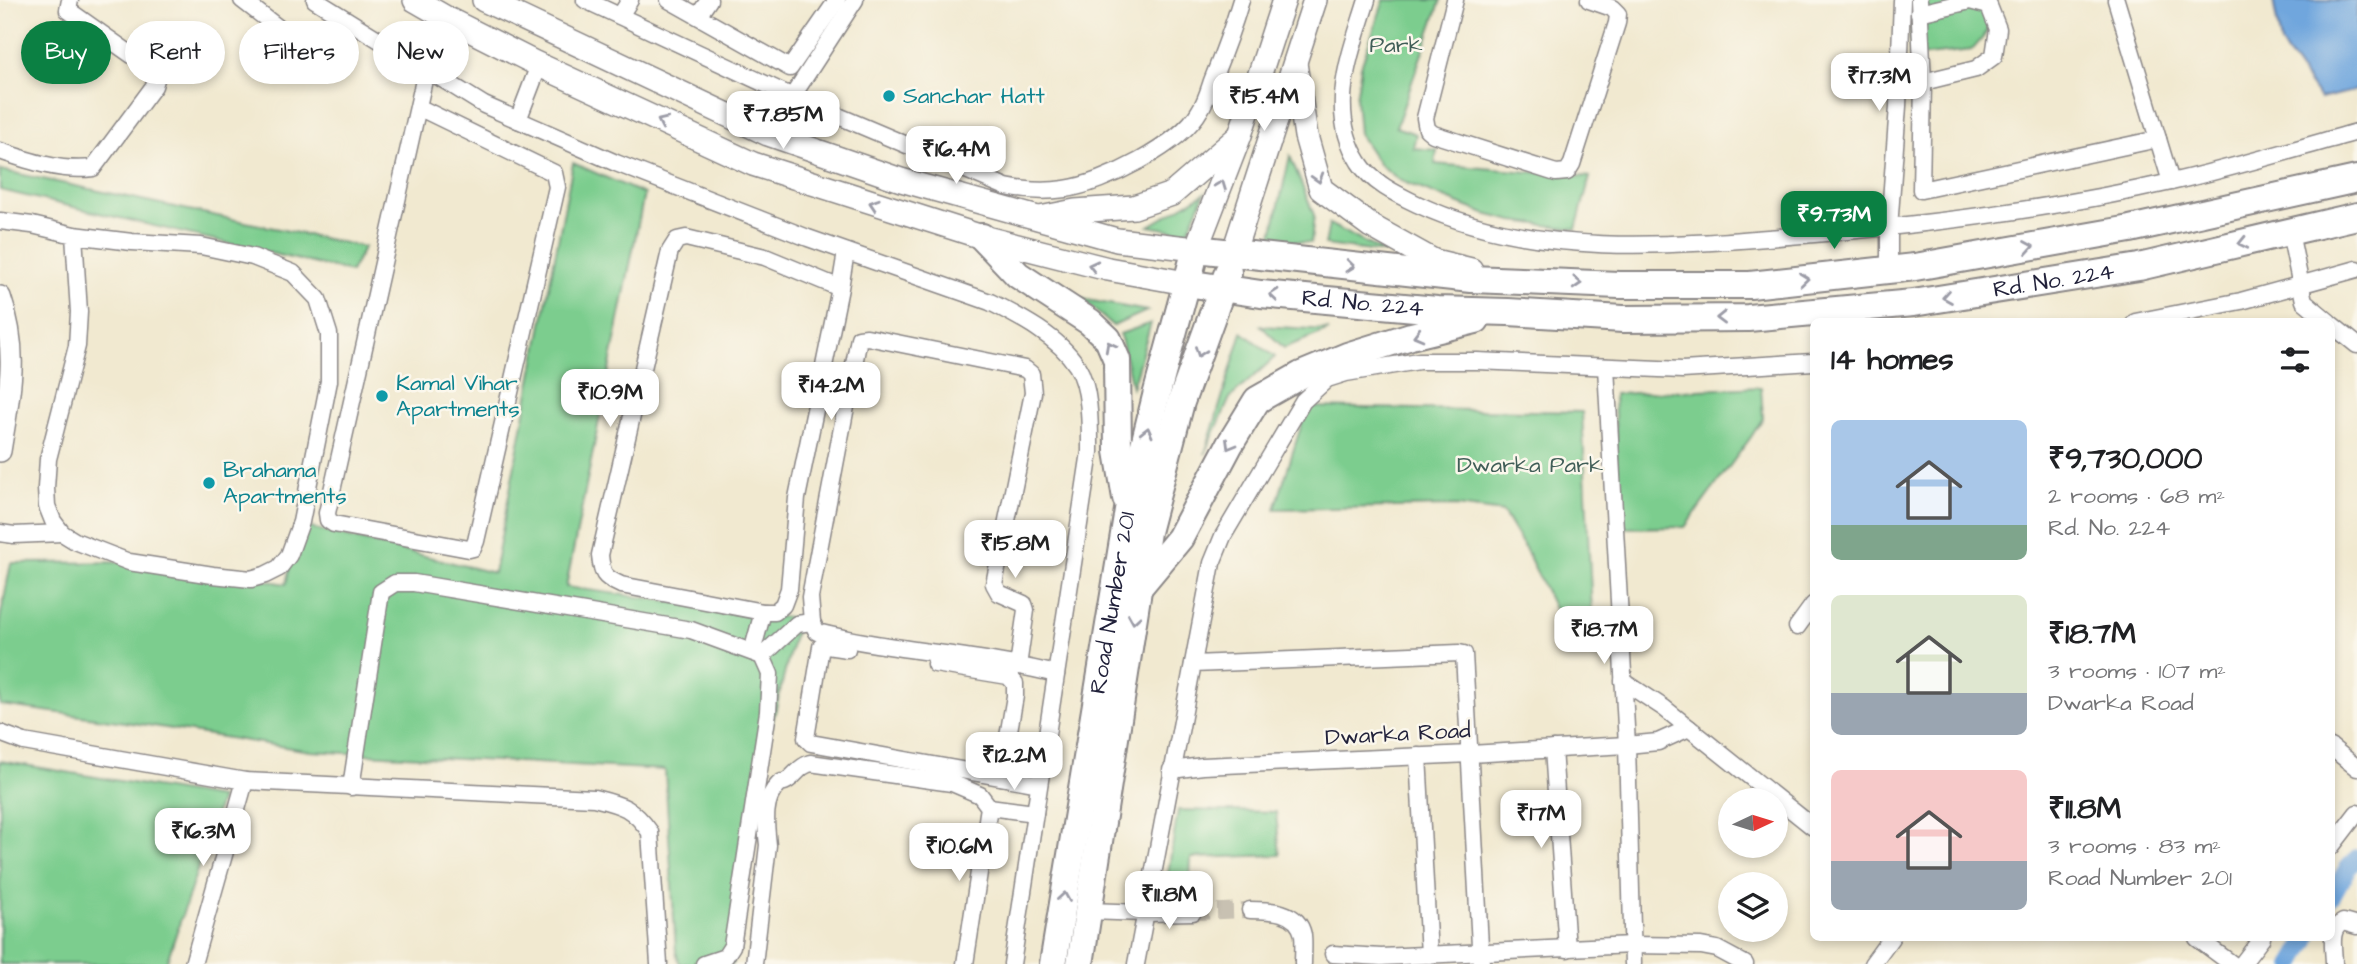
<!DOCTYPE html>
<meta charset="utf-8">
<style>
:root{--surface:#fff;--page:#f6f6f6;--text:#202124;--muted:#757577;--accent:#0b8043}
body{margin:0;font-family:"Architects Daughter",sans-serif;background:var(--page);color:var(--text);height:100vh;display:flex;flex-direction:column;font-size:26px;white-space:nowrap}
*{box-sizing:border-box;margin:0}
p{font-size:23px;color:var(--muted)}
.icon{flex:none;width:38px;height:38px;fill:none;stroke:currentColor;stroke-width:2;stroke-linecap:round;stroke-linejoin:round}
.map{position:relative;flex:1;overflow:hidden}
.panel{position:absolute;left:1810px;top:318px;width:525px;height:623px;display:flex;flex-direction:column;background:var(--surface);border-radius:10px;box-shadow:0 4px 10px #0003}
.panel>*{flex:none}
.guide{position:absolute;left:21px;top:21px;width:665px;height:63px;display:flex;gap:14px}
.needle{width:46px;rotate:86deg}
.buttons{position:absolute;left:1718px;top:788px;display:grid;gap:14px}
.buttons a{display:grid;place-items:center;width:70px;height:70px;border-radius:50%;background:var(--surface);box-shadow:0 4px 10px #0003;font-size:35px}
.price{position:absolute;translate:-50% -60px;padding:0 16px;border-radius:14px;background:#fff;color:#222;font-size:23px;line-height:46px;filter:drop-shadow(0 2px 4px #0008)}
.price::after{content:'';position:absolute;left:50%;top:42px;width:21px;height:16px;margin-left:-10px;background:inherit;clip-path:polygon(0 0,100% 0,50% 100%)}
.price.current{background:var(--accent);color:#fff}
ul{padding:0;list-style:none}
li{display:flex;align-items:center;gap:21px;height:175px;padding:0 21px}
li span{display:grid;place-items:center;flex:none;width:196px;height:140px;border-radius:10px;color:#555}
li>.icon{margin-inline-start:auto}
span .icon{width:84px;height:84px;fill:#fffc;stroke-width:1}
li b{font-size:30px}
h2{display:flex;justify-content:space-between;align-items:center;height:84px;padding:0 21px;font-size:30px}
.chip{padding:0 24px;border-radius:32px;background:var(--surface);box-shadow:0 4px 10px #0003;font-size:24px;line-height:63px}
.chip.current{background:var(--accent);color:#fff}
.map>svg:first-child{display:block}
.green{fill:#7bcd8e;stroke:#4e7864;stroke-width:2}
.water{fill:#6fa6dd;stroke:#48648c;stroke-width:2}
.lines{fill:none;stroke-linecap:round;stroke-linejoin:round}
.canal{stroke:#6fa6dd;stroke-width:18}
.minor-tunnel{stroke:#c8c1b2;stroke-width:16;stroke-dasharray:16 8;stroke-linecap:butt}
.minor-casing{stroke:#8a8686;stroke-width:19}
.tertiary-casing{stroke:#8a8686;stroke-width:24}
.secondary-casing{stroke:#8a8686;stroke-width:26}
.primary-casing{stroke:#8a8686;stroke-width:30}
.minor{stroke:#fff;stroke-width:16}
.tertiary{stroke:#fff;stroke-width:21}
.secondary{stroke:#fff;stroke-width:23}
.primary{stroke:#fff;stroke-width:26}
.oneway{stroke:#9c9ca7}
.culture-dot{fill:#0f9aa8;stroke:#fbf7ec;stroke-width:2.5}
.labels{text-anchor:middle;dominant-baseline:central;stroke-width:5;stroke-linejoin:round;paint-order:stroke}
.park-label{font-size:23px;fill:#415e58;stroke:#fbf7ec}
.culture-label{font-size:23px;fill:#0d838f;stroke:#fbf7ec;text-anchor:start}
.street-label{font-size:23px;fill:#22223b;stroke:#fbf7ec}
</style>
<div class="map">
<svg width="2357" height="964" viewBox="0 0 2357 964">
<rect width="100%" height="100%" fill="#fbf7ec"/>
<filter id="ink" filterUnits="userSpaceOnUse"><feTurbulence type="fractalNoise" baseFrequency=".0143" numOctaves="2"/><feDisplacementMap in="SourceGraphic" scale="14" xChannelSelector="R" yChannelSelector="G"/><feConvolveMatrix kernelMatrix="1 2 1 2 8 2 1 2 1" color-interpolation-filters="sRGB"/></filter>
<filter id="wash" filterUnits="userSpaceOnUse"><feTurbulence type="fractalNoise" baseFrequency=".00686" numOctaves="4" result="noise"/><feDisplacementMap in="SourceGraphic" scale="28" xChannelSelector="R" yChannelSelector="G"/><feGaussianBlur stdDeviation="1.57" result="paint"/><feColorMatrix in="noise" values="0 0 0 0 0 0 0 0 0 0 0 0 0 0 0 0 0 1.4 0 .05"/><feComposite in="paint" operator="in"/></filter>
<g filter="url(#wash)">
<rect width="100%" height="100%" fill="#f1e9d0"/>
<g class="green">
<polygon points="1384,0 1441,0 1396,127 1416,134 1413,148 1437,150 1435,164 1590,177 1576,229 1513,221 1485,214 1401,181 1379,164 1359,134 1356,98 1361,66"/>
<path d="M 1912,0 L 1989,0 C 1994,26 1989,32 1972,50 L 1910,57 Z"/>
<polygon points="1290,156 1314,215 1311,243 1271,239"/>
<polygon points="573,163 644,194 566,587 798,619 766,748 733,964 680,964 676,952 665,770 310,751 147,725 0,705 0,619 11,563 165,562 286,584 299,525 494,573"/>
<polygon points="0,170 364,247 351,272 0,190"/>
<polygon points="1205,193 1187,233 1149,226"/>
<polygon points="1329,224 1385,253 1325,245"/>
<polygon points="1082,299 1147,311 1113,326"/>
<polygon points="1151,323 1132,387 1120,334"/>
<polygon points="1261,326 1329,330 1284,348"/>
<polygon points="1242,332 1275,357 1230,398 1205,454"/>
<polygon points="1761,387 1763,418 1751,437 1685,527 1619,528 1614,394"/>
<polygon points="1307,407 1582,412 1593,634 1571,644 1526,550 1503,512 1456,506 1275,509"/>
<polygon points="0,761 221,798 166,964 0,964"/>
<polygon points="1178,810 1276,812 1280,855 1191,858 1189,906 1163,905"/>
</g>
<polygon class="water" points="2273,0 2357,0 2357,90 2320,99 2281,44"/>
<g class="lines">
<g class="canal">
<polyline points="2331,897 2347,869 2357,858"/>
<polyline points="2293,964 2308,938"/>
</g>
</g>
</g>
<g filter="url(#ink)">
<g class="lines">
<polyline class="minor-tunnel" points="1193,912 1250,910"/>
<defs>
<g id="minor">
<polyline points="242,0 310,52 340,16"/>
<path d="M 315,0 L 484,105 L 616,163 L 808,238 L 990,302 C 1020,317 1059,337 1077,366 C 1091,388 1090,427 1090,452 L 1012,964"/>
<path d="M 585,0 L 791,96 L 1006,187 C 1026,191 1045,192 1065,189 C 1103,184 1181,145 1200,110 C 1206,101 1209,90 1212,81 C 1223,54 1233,27 1241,0"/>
<polyline points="669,0 790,68 837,0"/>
<path d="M 1367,0 C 1351,53 1326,110 1359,162 C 1371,182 1396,194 1417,204 C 1538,261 1684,245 1814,234 C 1933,224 2054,209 2171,182 C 2233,168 2295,149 2357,132"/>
<polyline points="1455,0 1425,118 1427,129 1433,134 1556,173 1567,172 1572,164 1617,23 1618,14 1612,8 1589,0"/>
<polyline points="1919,0 1923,82 1921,190 2158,139"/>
<polyline points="2116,0 2171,182"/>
<polyline points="1919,13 1970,1 1989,6 1998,29 1994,56 1976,69 1923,82"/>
<polyline points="620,16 630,0"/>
<polyline points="698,16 709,0"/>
<polyline points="418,107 554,173 557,187 476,541 473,548 469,549 334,524 328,520 327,513 426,71"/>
<polyline points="518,120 539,65"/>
<polyline points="768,134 855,0"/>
<path d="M 0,151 C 29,161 61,172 93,168 L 154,86 L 157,76 L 153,70 L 68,10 L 70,0"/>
<polyline points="0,221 32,225 74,235 132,242 201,246 253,257 293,273 318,299 329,334 329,381 301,522 289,555 279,568 265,575 251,579 213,575 129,562 75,541 62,533 53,521 47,506 46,488 48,459 77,346 79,312 74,235"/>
<polyline points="2290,232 2304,301 2329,322"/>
<polyline points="1889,269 1889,228 1898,106 1902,0"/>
<path d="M 840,288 L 765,257 L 686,238 L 677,240 L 670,251 L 600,555 C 602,574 603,577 621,585 L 763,612 L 775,612 L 783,605 L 789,589 L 797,498 L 840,288 L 846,252"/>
<polyline points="2135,322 2241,301 2357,269"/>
<polyline points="2331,324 2357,345"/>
<polyline points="1606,367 1627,745 1633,964"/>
<polyline points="0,533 14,535 62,533"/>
<polyline points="1797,627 1813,605"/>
<polyline points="847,649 827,646 821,647 806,738 811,743 1039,784"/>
<polyline points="752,652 763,612"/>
<polyline points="762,656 797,624 812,622"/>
<polyline points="935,664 1008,676 1015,683 1015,696 1001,777"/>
<polyline points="1193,664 1459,653 1464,654 1481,964"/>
<path d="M 1018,666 L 1026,610 L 1024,604 L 999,593 L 994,584 L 1033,393 L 1031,374 L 1025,369 L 867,337 L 859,338 L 810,597 L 812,622 L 817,632 C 896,652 977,654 1056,674"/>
<polyline points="1623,681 1664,708 1813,827"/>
<path d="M 0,733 L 24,742 L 245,781 L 594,798 C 622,805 632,807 650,832 L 659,964"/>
<polyline points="2331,747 2357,768"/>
<polyline points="1553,749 1567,949"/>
<polyline points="1418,756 1429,955"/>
<polyline points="1171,770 1203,766 1470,754 1627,745 1658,742 1689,728"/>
<polyline points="351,787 381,592 395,583 414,583 691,630 762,656 770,674 768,712 732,946 725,957 704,964"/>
<polyline points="989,807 1035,813"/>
<polyline points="2331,847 2357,813"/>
<path d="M 1250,910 C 1269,910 1298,910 1303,935 C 1304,944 1303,955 1303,964"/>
<polyline points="1088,911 1145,913 1193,912"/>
<polyline points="2197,938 2232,964"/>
<polyline points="1333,954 1381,957 1632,945 1701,946 1717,949 1745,964"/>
<polyline points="193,964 245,781"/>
<path d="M 754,964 L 768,845 C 766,826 762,800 778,785 C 784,779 781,785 788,780 C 798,773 797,768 810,763 L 952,783 L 980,795 L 989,807 L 965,964"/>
<polyline points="1136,964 1212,563 1223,536 1303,401 1327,379 1346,373 1419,361 1477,361 1682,370 1813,362"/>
<polyline points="1872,964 1891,938"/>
<polyline points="2242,964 2262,938"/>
<path d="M 2334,964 C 2334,949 2328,929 2343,922 L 2357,926"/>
</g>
<path id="tertiary" d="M 0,297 C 20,354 9,394 0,451"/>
<g id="secondary">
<polyline points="415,0 448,19 535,63 753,164 982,237 1108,269 1186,283"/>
<polyline points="484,0 768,134 901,180 1117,240 1196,249 1240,135 1284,0"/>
<polyline points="1295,63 1306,136 1321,189 1371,226 1434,261 1471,270"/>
<polyline points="1040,218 1075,211 1134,207 1172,194 1238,137"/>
<polyline points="1233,254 1315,0"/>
</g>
<g id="primary">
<polyline points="982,237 1018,275 1090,322 1108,339 1117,360 1118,451 1126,498"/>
<path id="s1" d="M 1186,283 L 1261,294 L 1437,310 L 1508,312 L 1623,319 L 1748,318 L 1913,303 L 2139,267 L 2357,216"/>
<polyline points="1140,586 1180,538 1230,444 1257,400 1301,375 1347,356 1411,336 1476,320"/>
<path id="s2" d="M 1053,964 L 1128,510 L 1156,396 L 1196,249 L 1471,279 L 1619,285 L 1750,285 L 1915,267 L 2130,229 L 2357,179"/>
<polyline points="1080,964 1147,532 1181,402 1228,272"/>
</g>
</defs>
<use href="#minor" class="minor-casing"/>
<use href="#tertiary" class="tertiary-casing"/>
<use href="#secondary" class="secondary-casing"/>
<use href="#primary" class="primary-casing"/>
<use href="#minor" class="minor"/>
<use href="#tertiary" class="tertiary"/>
<use href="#secondary" class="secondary"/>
<use href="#primary" class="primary"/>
</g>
<defs><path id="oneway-chevron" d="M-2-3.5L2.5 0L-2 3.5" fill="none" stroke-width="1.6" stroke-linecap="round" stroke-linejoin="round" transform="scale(1.75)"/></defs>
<g class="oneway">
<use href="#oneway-chevron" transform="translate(662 122) rotate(-155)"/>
<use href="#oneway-chevron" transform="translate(1318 178) rotate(73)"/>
<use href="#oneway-chevron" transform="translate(1221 185) rotate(-69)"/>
<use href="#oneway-chevron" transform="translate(874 204) rotate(-162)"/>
<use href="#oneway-chevron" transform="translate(2243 243) rotate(167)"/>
<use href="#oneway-chevron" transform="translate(2029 247) rotate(-10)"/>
<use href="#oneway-chevron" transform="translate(1093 266) rotate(-166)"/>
<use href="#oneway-chevron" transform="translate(1350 266) rotate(6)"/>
<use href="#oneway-chevron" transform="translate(1804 279) rotate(-6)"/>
<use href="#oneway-chevron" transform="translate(1577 283) rotate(3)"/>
<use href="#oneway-chevron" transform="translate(1274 295) rotate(-175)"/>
<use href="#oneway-chevron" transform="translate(1947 297) rotate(171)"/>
<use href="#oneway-chevron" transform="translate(1721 318) rotate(179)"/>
<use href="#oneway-chevron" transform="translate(1418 335) rotate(165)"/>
<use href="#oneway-chevron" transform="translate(1110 346) rotate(-118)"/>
<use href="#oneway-chevron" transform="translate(1200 352) rotate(110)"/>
<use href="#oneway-chevron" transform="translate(1147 432) rotate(-76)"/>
<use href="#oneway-chevron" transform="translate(1230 445) rotate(120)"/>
<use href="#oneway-chevron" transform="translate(1134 619) rotate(99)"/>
<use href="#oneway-chevron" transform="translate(1064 897) rotate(-81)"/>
</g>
</g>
<g class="culture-dot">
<circle cx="889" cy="96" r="7"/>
<circle cx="382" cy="396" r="7"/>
<circle cx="209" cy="483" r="7"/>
</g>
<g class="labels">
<g class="park-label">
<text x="1396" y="45">Park</text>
<text x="1530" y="465">Dwarka Park</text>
</g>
<g class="culture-label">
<text x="903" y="96">Sanchar Hatt</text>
<text x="396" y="383">Kamal Vihar<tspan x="396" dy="26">Apartments</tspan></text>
<text x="223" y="470">Brahama<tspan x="223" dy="26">Apartments</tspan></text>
</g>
<g class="street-label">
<text stroke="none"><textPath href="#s1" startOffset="872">Rd. No. 224</textPath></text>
<text stroke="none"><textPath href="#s1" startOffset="178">Rd. No. 224</textPath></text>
<text stroke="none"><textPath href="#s2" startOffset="366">Road Number 201</textPath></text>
<text transform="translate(1398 734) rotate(-3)">Dwarka Road</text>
</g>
</g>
</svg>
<div class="buttons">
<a><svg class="needle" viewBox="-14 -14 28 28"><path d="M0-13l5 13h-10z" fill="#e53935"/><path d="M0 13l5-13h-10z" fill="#757577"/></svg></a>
<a><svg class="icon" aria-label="layers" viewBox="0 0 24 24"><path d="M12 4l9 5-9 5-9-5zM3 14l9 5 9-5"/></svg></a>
</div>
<b class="price" style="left:1879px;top:113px">₹17.3M</b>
<b class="price" style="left:1264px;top:133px">₹15.4M</b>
<b class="price" style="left:783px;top:151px">₹7.85M</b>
<b class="price" style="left:956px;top:186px">₹16.4M</b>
<b class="price current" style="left:1834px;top:251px">₹9.73M</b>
<b class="price" style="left:831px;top:422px">₹14.2M</b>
<b class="price" style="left:610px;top:429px">₹10.9M</b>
<b class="price" style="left:1015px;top:580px">₹15.8M</b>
<b class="price" style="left:1604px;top:666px">₹18.7M</b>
<b class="price" style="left:1014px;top:792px">₹12.2M</b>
<b class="price" style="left:1541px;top:850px">₹17M</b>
<b class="price" style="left:203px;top:868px">₹16.3M</b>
<b class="price" style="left:959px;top:883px">₹10.6M</b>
<b class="price" style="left:1169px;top:931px">₹11.8M</b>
<div class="guide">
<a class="chip current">Buy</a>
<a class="chip">Rent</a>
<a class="chip">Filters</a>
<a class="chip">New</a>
</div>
<section class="panel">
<h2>14 homes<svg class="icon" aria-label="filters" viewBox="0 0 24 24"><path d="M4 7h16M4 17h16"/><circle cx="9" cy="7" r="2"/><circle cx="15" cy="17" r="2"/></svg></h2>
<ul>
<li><span style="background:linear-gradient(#a9c7e8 75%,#7fa58c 0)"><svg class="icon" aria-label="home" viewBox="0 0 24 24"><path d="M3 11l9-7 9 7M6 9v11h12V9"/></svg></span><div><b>₹9,730,000</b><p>2 rooms · 68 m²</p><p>Rd. No. 224</p></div></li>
<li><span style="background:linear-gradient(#dfe7d0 70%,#9aa5b1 0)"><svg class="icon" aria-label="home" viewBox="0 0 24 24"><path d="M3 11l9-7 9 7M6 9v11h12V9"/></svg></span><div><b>₹18.7M</b><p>3 rooms · 107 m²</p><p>Dwarka Road</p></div></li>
<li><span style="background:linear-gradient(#f6c9c9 65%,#9aa5b1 0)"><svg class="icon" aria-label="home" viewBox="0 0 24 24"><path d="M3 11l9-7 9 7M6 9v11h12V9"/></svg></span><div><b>₹11.8M</b><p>3 rooms · 83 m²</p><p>Road Number 201</p></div></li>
</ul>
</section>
</div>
